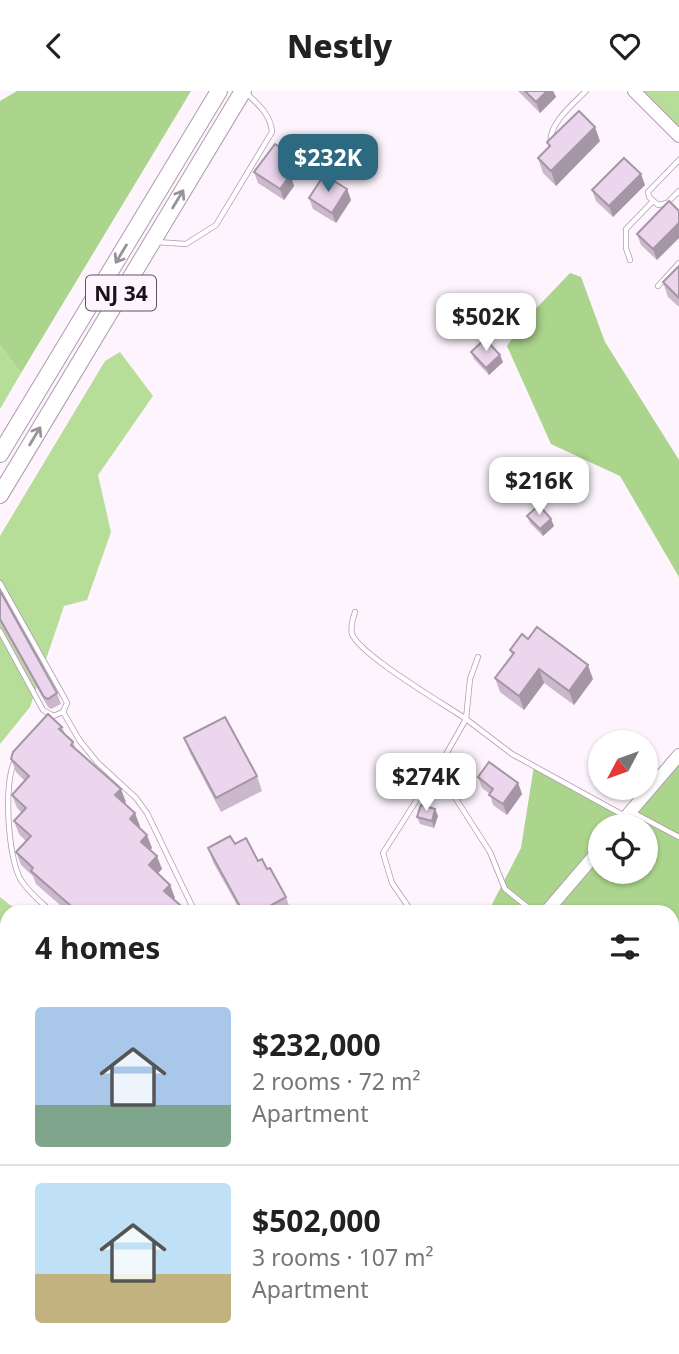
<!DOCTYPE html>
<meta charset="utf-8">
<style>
:root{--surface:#fff;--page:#f2f2f2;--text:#222;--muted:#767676;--line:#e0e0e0;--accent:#2d6a81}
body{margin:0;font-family:"Noto Sans",sans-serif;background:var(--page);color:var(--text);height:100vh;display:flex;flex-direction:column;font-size:26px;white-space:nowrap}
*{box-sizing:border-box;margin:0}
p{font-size:23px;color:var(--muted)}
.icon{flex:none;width:38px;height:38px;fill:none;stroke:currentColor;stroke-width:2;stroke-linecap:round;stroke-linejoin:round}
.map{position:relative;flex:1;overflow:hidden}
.sheet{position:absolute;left:0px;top:814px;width:679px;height:450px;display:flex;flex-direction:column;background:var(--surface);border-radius:21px 21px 0 0;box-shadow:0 2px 5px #0004}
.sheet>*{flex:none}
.needle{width:46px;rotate:229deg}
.buttons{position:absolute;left:588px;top:639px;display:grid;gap:14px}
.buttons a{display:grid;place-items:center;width:70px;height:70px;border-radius:50%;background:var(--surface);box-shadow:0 2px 5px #0004;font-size:35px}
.price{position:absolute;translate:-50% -60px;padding:0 16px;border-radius:14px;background:#fff;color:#222;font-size:23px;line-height:46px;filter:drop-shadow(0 2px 4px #0008)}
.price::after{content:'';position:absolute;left:50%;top:42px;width:21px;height:16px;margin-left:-10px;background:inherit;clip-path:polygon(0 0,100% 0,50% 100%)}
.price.selected{background:var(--accent);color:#fff}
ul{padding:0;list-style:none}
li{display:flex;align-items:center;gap:21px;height:175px;padding:0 35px}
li+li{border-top:2px solid var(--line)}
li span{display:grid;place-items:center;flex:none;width:196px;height:140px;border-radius:7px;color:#555}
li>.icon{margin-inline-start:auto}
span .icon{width:84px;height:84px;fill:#fffc;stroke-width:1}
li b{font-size:30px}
h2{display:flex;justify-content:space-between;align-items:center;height:84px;padding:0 35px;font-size:30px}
header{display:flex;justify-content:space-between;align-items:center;height:91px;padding:0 35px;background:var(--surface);font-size:32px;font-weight:800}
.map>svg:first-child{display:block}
.green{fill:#b6de99}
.forest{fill:#abd48c;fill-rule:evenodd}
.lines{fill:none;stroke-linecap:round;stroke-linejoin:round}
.lane-casing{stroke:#b09bb0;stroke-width:6}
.secondary-casing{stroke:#b09bb0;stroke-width:14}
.highway-casing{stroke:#b09bb0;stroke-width:18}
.lane{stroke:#fff;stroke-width:4.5}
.secondary{stroke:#fff;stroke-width:12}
.highway{stroke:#fff;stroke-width:16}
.wall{fill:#cbb8cc}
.shaded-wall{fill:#a596a6}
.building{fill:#ecd6ed;stroke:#a596a6;stroke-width:2}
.oneway{stroke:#979497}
.labels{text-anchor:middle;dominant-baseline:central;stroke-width:5;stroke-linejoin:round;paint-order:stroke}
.shield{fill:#fdf4fd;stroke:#5d555d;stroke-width:2}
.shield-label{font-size:21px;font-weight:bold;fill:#181118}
</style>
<header><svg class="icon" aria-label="back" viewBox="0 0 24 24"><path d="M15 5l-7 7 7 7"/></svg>Nestly<svg class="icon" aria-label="heart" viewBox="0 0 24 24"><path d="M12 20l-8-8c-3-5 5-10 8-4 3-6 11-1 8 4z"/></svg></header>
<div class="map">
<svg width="679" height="1263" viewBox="0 0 679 1263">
<rect width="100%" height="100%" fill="#fdf4fd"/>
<g class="green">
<polygon points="633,0 679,0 679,45"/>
<polygon points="0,254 21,282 0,318"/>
<polygon points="120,261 153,305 98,384 111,441 87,509 64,515 30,616 0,653 0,445 105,270"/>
<polygon points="0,806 19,821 7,821 7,1012 0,1005"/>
<polygon points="672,970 679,970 679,1083 672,1087"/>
<polygon points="672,1129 679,1138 679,1263 110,1263 113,1256 672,1256"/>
</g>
<g class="forest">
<polygon points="17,0 191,0 21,282 0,254 0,10"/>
<polygon points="570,182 581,186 605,251 679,369 679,486 620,385 551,353 507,255 528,226"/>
<path d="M 679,664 L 679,956 L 672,964 L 672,821 L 488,821 L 521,757 L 534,675 L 626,726 ZM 600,735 L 646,735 L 646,780 L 600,780 Z"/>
<polygon points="0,1005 7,1012 7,1132 0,1128"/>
</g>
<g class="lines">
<defs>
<g id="lane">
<path d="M 551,53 C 547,34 574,12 586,0"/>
<polyline points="679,69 648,101 649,106 658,114 667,112 679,100"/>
<path d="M 156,151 L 186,153 L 216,134 L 272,41 C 271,24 258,13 246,2"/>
<polyline points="630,169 626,157 626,138 653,110"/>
<polyline points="658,195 679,172"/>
<polyline points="0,492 64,606 67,612 63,621"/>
<path d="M 355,521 C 353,528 350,535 352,543 C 360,564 444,613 466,628 L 445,665 L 447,694 L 490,761 L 505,798 L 534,821"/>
<polyline points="0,540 43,619 52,624"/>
<polyline points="478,566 470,588 466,628 512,663 623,724"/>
<polyline points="63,621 80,650 97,671 136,707 147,722 195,821"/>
<polyline points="50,628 53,625 63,621"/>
<path d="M 15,670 C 3,690 8,769 21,789 C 29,802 41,811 52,821"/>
<polyline points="632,721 679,746"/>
<polyline points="412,821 392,792 383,762 444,666"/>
<polyline points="404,1256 406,1263"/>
</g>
<g id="secondary">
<polyline points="634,0 679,45"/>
<polyline points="618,735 679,664"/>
<polyline points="546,821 600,758"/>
<polyline points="0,1176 7,1165"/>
</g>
<g id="highway">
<polyline points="0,363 219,0"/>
<polyline points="0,404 243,0"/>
</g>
</defs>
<use href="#lane" class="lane-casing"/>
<use href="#secondary" class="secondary-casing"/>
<use href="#highway" class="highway-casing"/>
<use href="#lane" class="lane"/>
<use href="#secondary" class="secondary"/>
<use href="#highway" class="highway"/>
</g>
<g class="wall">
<polygon points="518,0 553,0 556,6 540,22"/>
<polygon points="600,50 556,95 543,82 538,67 549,56 547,51"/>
<polygon points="300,77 292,89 294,95 284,109 258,92 254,81"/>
<polygon points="645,94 613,126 596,110 592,99"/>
<polygon points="347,98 351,109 336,132 313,118 309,107"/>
<polygon points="679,120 657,169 641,154 637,143"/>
<polygon points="679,175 679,216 668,206 663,191"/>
<polygon points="471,261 503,271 489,284 474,268"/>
<polygon points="527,425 554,435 543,445 530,432"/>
<polygon points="0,500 57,602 61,613 51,618 48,616 0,532"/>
<polygon points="510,559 593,588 574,614 544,592 524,619 500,601 495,587 512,564"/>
<polygon points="62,636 65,643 73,651 76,659 126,711 124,712 140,735 139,737 152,757 150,759 162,778 158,782 170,794 175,807 173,808 183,821 68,821 36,793 33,785 21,774 16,761 26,750 19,743 14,730 22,722 17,717 12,704 25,690 16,681 11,668"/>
<polygon points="184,647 257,685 262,700 221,721 190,662"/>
<polygon points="478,686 518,692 522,703 507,724 493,714 490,703 482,697"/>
<polygon points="435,718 438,725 434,737 420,733 417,726"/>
<polygon points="208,757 258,770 267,778 286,806 291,820 241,821 213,771"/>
</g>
<g class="shaded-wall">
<polygon points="547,0 553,0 556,6 540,22 536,11"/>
<polygon points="595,36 600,50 556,95 551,80"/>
<polygon points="296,66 300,77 292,89 294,95 284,109 280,98 286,82"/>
<polygon points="641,83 645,94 613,126 609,115"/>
<polygon points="347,98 351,109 336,132 332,122"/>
<polygon points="679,132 679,147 657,169 653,158"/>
<polygon points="500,264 503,271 489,284 486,277"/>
<polygon points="551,428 554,435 543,445 540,438"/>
<polygon points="588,574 593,588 574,614 569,600"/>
<polygon points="539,578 544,592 524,619 519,605"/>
<polygon points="518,692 522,703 507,724 503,713"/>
<polygon points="121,698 126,711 120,717 115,704"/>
<polygon points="435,718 438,725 434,737 432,730"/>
<polygon points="135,722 140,735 134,741 130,728"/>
<polygon points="147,744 152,757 146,764 141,751"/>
<polygon points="157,765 162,778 153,787 149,774"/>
<polygon points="170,794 175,807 169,813 164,800"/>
<polygon points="180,814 183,821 175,821"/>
</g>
<g class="building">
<polygon points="525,0 547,0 536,11"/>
<polygon points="579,20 595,36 551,80 538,67 550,55 547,51"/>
<polygon points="275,53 296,66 286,82 290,84 280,98 254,81"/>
<polygon points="624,67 641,83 609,115 592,99"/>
<polygon points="324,84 347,98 332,122 309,107"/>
<polygon points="669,110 679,120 679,132 653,158 637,143"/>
<polygon points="679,175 679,207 663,191"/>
<polygon points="485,248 500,264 486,277 471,261"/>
<polygon points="539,414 551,428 540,438 527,425"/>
<polygon points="0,500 57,602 48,608 44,606 0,528"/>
<polygon points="537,536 588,574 569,600 539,578 519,605 495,587 514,562 510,559 522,543 528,548"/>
<polygon points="48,623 62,636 59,638 73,651 71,654 121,698 115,704 135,722 130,728 147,744 141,751 157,765 149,774 170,794 164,800 180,814 175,821 78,821 31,780 33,777 16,761 31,745 14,730 26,717 12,704 29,685 11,668 13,661"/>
<polygon points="225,626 257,685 216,707 184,647"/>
<polygon points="489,671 518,692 503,713 489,704 493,698 478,686"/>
<polygon points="421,714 435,718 432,730 417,726"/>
<polygon points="230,745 235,753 246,747 258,770 262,768 267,778 270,777 286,806 266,817 269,821 243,821 208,757"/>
</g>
<defs><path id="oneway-shaft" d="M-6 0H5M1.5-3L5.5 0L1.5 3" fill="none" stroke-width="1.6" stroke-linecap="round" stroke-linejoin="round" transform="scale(1.75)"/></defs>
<g class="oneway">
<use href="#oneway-shaft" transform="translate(178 108) rotate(-59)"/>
<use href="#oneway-shaft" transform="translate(121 163) rotate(121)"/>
<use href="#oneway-shaft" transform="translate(35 345) rotate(-59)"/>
</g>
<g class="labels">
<rect class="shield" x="86" y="184.5" width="70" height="35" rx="5"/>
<g class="shield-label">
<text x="121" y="202">NJ 34</text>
</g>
</g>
</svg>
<div class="buttons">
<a><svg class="needle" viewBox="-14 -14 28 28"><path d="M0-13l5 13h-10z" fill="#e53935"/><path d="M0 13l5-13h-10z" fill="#767676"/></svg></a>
<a><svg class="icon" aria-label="locate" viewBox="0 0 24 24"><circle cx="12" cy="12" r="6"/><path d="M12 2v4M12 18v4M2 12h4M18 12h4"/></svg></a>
</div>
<b class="price selected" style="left:328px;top:103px">$232K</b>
<b class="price" style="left:486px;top:262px">$502K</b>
<b class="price" style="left:539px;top:426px">$216K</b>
<b class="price" style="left:426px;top:722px">$274K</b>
<section class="sheet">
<h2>4 homes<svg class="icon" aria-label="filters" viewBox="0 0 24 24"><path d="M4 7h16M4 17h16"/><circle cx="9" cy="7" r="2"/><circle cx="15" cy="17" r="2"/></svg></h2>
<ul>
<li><span style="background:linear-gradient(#a9c7e8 70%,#7fa58c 0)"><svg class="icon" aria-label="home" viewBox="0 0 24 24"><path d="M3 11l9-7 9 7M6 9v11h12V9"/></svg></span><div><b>$232,000</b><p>2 rooms · 72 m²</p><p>Apartment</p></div></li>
<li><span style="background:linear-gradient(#bfe0f5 65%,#c2b280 0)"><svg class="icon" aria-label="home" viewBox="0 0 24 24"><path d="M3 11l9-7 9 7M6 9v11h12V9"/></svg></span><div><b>$502,000</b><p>3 rooms · 107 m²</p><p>Apartment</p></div></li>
</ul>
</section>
</div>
